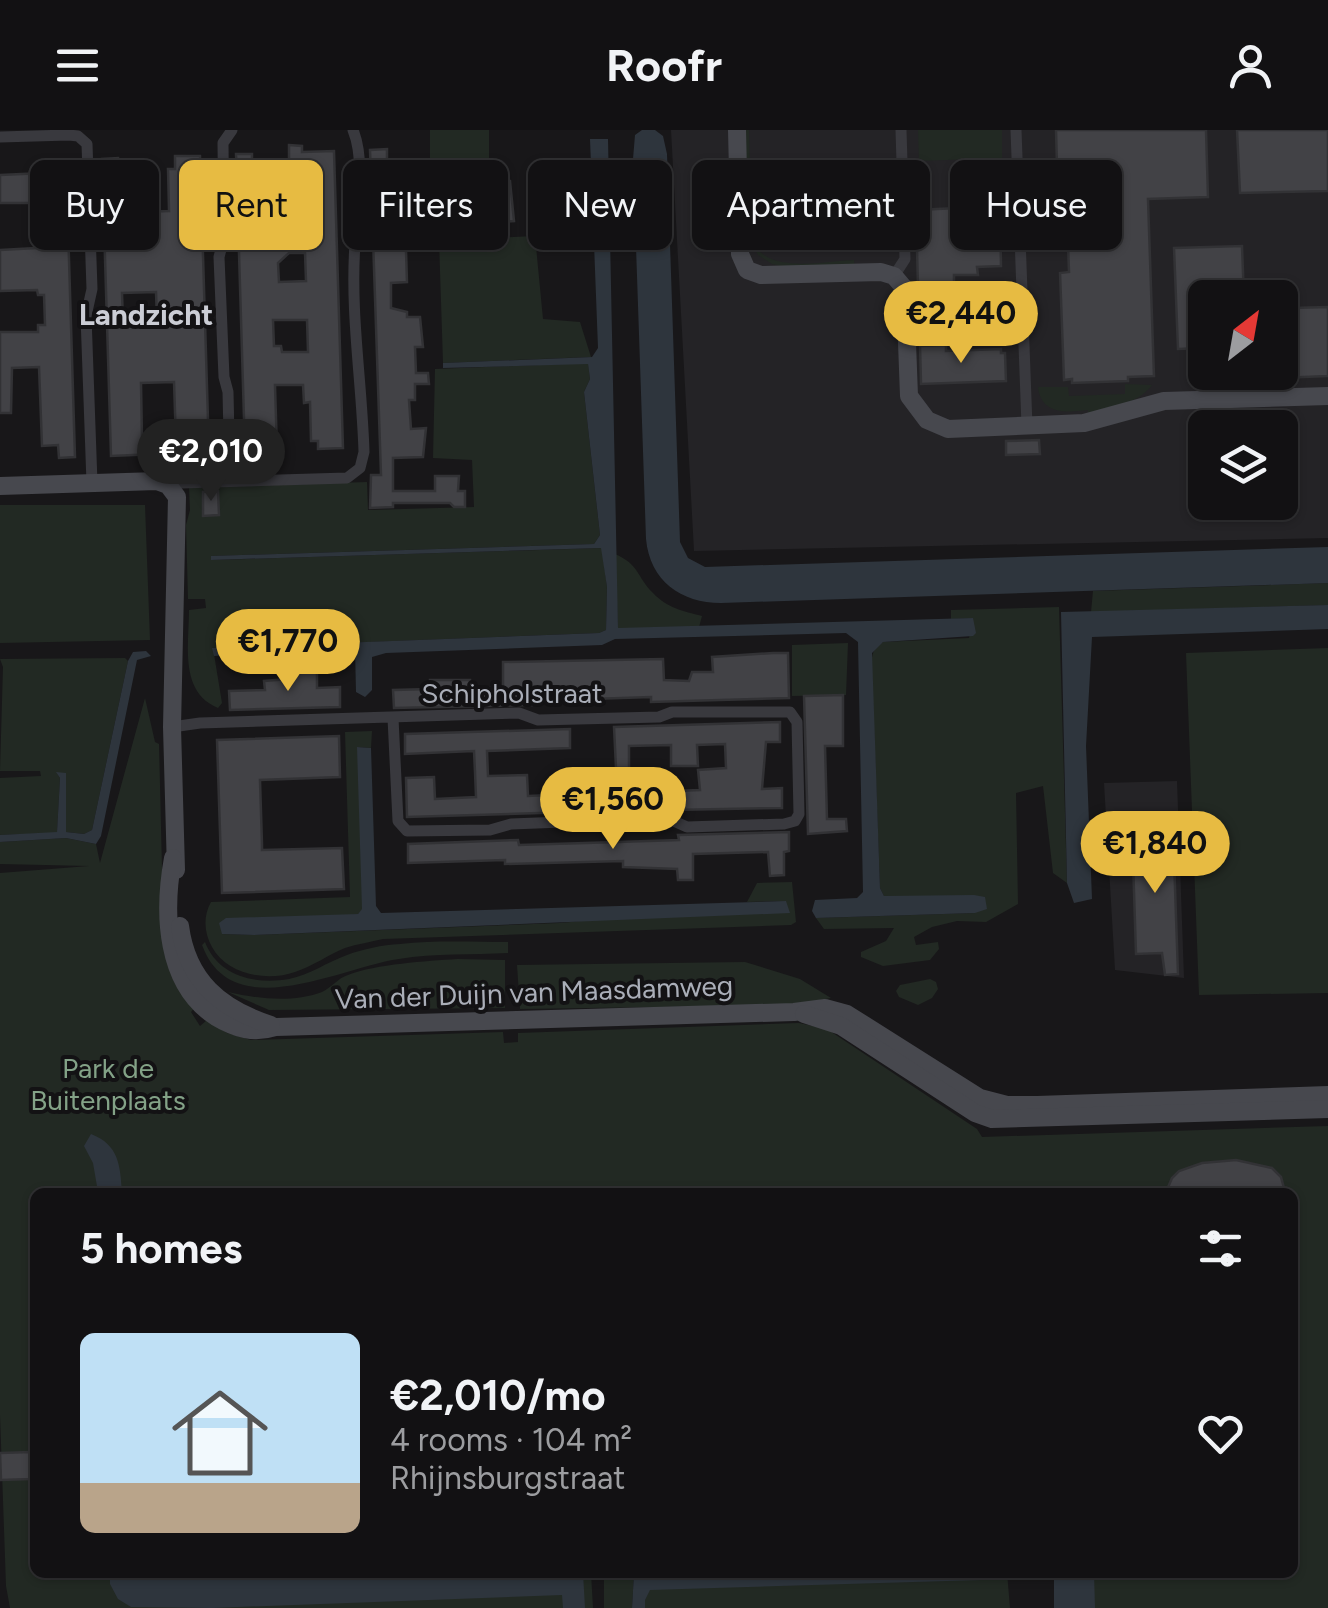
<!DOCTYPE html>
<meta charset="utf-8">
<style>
:root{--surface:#121113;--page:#1f1f21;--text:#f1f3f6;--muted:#9c9da0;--line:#313133;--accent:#e7bb42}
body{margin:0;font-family:Figtree,sans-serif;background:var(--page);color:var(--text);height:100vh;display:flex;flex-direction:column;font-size:38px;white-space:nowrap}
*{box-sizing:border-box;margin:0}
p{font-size:32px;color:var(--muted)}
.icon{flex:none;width:55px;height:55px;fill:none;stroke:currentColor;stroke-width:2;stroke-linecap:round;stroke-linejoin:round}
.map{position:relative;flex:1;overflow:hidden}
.details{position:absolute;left:30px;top:1058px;width:1268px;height:390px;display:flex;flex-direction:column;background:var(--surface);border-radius:15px;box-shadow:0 2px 8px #0004,0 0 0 2px var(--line)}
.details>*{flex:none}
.hud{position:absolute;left:30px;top:30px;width:1270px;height:90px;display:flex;gap:20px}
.needle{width:65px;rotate:31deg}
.controls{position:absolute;left:1188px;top:150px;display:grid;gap:20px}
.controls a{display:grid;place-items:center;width:110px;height:110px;border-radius:15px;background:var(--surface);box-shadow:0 2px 8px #0004,0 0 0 2px var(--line);font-size:50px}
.price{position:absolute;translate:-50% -85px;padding:0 22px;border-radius:35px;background:var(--accent);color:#111;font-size:32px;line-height:65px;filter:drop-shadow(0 2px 5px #0008)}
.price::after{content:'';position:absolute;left:50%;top:60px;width:30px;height:22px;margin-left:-15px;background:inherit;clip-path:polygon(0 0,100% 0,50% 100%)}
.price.on{background:#222;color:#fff}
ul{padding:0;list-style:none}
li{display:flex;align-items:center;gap:30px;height:250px;padding:0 50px}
li span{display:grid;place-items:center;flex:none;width:280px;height:200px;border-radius:15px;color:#555}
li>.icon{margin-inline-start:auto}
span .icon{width:120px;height:120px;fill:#fffc;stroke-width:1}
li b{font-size:42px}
h2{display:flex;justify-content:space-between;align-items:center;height:120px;padding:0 50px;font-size:42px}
.tag{padding:0 35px;border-radius:15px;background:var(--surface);box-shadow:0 2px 8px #0004,0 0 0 2px var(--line);font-size:35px;line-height:90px}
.tag.on{background:var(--accent);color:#111}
header{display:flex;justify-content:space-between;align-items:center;height:130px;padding:0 50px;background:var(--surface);font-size:45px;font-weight:700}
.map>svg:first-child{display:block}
.built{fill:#242326;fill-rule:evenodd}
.green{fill:#222923}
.water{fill:#2e353d}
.building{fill:#424246;stroke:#323235;stroke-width:2.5;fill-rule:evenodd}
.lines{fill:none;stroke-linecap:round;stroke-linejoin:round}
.street{stroke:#39393e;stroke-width:11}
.secondary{stroke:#47484e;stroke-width:18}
.labels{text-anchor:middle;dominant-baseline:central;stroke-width:8;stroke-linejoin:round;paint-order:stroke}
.street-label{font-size:28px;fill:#aaaeb8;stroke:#131214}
.park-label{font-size:28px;fill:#83a287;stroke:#131214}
.neighbourhood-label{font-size:30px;font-weight:bold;fill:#cbcdd5;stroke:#131214}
</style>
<header><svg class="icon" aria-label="menu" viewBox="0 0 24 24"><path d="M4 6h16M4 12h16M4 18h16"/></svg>Roofr<svg class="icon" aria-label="person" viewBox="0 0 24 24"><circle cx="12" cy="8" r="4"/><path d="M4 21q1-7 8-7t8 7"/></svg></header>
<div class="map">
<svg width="1328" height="1478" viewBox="0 0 1328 1478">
<rect width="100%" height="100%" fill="#181719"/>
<g class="built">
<path d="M 671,0 L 1328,0 L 1328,408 L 694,421 ZM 1205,168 L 1280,168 L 1280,242 L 1205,242 ZM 1205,298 L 1280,298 L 1280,372 L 1205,372 Z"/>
<polygon points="1177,651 1184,848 1115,840 1104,653"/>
</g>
<g class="green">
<polygon points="430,0 489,0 489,32 430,29"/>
<path d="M 743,0 L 749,0 L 752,111 C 768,145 823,131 854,130 L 855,136 L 790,138 L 772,134 L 758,125 L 748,105 Z"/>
<polygon points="918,0 1002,0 1002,28 919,31"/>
<polygon points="535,106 543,189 580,192 591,227 443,233 439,110"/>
<path d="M 588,233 L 590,249 L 584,262 L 600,405 L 594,414 L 212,426 L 212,430 L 602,418 L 607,457 L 606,500 L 599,503 L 213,518 L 222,573 L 218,578 C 179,562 189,515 189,480 L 206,478 L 205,469 L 188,469 L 186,395 L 190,380 L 189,358 L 367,352 L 368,380 L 474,377 L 472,330 L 433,328 L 435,239 Z"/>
<path d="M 1125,254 L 1152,255 C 1138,274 1110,278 1088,284 L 1088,280 C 1065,283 1041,284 1038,257 L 1068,257 L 1069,266 L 1125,264 Z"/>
<polygon points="0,375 145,375 150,510 0,513"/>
<path d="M 615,424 C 640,435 636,446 653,463 C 667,478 683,481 702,486 L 699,497 L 618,499 Z"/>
<polygon points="1328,453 1328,475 1091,482 1093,461"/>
<path d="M 1059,477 L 1067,753 L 1053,743 L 1043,656 L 1016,663 L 1018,774 L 986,792 L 957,791 L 932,797 L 914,807 L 916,815 L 938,812 L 939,819 L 930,830 L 883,836 L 861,827 L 861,822 L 886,811 L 894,798 L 824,799 L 816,788 L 975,783 L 884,766 L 880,758 L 872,546 C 872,531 869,520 883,512 L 969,508 L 973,488 L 951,489 L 951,480 Z"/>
<polygon points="848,513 846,565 792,566 792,515"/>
<polygon points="1328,518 1328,863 1199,865 1186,523"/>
<polygon points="125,528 128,531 92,700 84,704 66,702 66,643 57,643 60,648 57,703 0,705 0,648 41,646 40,641 0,641 3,537 0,529"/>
<polygon points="145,568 155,612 159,614 163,779 196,876 191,882 200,896 207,890 227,903 251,910 503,902 504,913 518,912 518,903 799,893 827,899 977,999 982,1007 1328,996 1328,1478 1069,1478 1067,1443 1292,1442 1292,1062 35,1062 35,1442 574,1442 583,1466 583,1443 591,1443 593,1478 10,1478 6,1456 0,1285 0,743 89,736 0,734 0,712 66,708 96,714 100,733"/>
<path d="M 372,601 L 371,618 L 358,617 L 363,779 L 358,784 L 222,804 L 254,805 L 560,793 L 786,771 L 747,772 L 757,753 L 792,752 L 796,792 L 791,795 L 383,809 C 371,812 357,814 345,818 C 328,825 313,836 295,842 C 268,852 227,845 212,817 C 204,803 203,786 211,772 L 350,767 L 345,602 Z"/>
<path d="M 205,812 C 218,846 255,855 289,849 C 310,845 327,832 347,825 C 363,819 382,815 400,814 C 435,810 473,812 508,812 L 508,823 C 472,825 435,823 399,829 C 341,837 232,897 202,815 Z"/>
<path d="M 457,829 L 505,830 L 505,878 L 269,880 L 228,862 C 259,869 292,873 322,862 C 331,858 338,848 348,845 C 376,834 427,831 457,829 Z"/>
<polygon points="745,832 800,849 831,868 792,875 520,879 517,835"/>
<polygon points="930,849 936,852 938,859 932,868 918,875 899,867 896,861 900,855"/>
<polygon points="1007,1442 1010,1478 639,1478 642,1450"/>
<polygon points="604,1443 634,1443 632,1478 604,1478"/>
</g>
<g class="water">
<path d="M 642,0 L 655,0 L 663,6 L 667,24 L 680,412 L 688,428 L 705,437 L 1328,417 L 1328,453 L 721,473 C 681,473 650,451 646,409 L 633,29 L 635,5 Z"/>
<polygon points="590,9 608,9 618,498 973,488 976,503 973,506 883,512 872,523 880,758 884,766 974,765 985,767 987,779 975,783 816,788 812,781 815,770 857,768 863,762 858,512 846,503 615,509 602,515 386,523 372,527 372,560 365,567 356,562 355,519 214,526 212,518 599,503 606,500 607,457 601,418 211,430 211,426 594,414 600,405 584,262 590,249 588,234 443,238 443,233 592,227 598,218"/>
<polygon points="1328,475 1328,499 1092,507 1086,616 1092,769 1074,773 1067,753 1061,482"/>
<polygon points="146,521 151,526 137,530 101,706 96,714 66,708 0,712 0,705 57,702 60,648 56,642 66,643 66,702 84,704 92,700 128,531 133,522"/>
<polygon points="357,617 371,618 376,776 381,783 786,771 790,783 254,805 222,804 219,793 226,788 358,784 362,779"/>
<path d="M 91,1004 C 119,1015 120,1035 122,1062 L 98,1062 L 93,1033 L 84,1016 Z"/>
<polygon points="1014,1442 1015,1449 650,1460 645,1470 645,1478 632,1478 634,1443"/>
<polygon points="259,1443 583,1443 585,1478 563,1478 562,1465 212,1478 131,1477 118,1469 110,1454 110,1443 156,1443 162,1450"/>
<polygon points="1054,1443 1094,1443 1095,1478 1054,1478"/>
</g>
<g class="building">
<polygon points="1056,0 1206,0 1208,67 1148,69 1154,246 1128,247 1128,251 1072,253 1072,249 1064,250 1060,143 1069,142 1065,35 1057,36"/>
<polygon points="1237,0 1328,0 1328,61 1240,63"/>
<path d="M 289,15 L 302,16 L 302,22 L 334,21 L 343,318 L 318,319 L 318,311 L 311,311 L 310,272 L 304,273 L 303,255 L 275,255 L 277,321 L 245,322 L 236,24 L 252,24 L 252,31 L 258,33 L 289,33 ZM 304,69 L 305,96 L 271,97 L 270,70 ZM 289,123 L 305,123 L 306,151 L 279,152 L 278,133 ZM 273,190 L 307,190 L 308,222 L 282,222 L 281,216 L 274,216 Z"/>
<polygon points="387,19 387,33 403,33 403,37 451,32 451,54 510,51 514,91 469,95 465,66 425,67 424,97 412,97 414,119 406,120 407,152 391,153 391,178 407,182 407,187 420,187 423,217 415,217 416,243 428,243 429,254 415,254 415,270 409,270 411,299 426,298 423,327 393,328 393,361 435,361 435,346 459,346 458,361 465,361 465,377 454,377 450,373 393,373 393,377 370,378 371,345 381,345 370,20"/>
<path d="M 175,26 L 200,26 L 209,323 L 193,323 L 193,311 L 176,312 L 174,252 L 141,253 L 142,309 L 156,308 L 157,324 L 111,326 L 102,29 L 118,28 L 118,40 L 135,40 L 136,82 L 169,81 L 168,39 L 175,39 ZM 156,162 L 157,190 L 123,191 L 122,163 Z"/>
<polygon points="66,30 75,327 59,328 58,315 42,316 39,237 12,238 11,283 0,283 0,202 38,202 38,195 45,195 44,165 38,165 37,160 0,161 0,120 36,118 35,73 0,73 0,45 43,43 43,31"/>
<polygon points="1000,76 1001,136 977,137 978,145 954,145 954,154 918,158 916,80"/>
<polygon points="1242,116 1244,168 1205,168 1205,218 1178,219 1174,118"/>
<polygon points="1328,177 1328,246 1280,248 1280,231 1293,231 1291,178"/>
<polygon points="946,215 946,221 1001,219 1001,223 1005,223 1006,251 921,254 920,216"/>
<polygon points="1039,310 1040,324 1006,325 1006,311"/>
<polygon points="218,361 219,385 203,386 203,362"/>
<polygon points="773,523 788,523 789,568 651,572 651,567 532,571 532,575 394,578 393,560 430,559 430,550 470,550 470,558 503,557 503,532 663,529 664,550 689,551 692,542 713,542 712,527"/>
<polygon points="317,539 317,558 340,557 340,577 230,580 229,561 265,560 264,551 288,549 288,540"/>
<polygon points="843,565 843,616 825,616 827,689 846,689 847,701 808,704 804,566"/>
<polygon points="780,592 780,612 766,612 762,659 782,658 782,678 617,681 616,663 700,660 698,640 726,638 725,614 697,615 698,636 671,636 671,615 629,616 629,638 616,638 614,597"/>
<polygon points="570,599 570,618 487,621 488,646 527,645 528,666 572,664 572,682 407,687 406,648 434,647 435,669 476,667 475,642 474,621 405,624 405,604"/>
<polygon points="339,606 340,647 260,650 262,714 262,720 342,718 344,759 222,763 217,610"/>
<polygon points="1173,699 1178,844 1165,845 1162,823 1136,824 1132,700"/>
<polygon points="789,702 789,721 784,722 784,745 770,746 768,722 693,724 693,750 678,750 677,739 623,737 623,731 505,734 505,730 408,733 408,714 518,710 519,715 585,713 679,710 678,705"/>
<polygon points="1236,1030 1272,1038 1281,1047 1285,1062 1166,1062 1172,1048 1179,1041 1202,1033"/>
<polygon points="30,1322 31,1349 1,1350 0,1323"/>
</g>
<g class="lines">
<g class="street">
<polyline points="1016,0 1027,296"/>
<polyline points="0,7 69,5 78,6 87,14 92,159 86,186 92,353"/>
<polyline points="894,146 905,129 901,0"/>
<polyline points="230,351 228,262 224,247 219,127 224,108 223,13 232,0"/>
<path d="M 171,358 L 181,353 L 347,348 L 360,338 L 364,322 C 362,253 350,183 355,114 C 357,82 366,31 353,0"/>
<polyline points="172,597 200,593 519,583 538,590 659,587 672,582 790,582 797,592 799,684 795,691 784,694 687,697 667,688 511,694 490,700 407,701 398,691 393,588"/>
</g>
<g class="secondary">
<polyline points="737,0 740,124 747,140 761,145 881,142 894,146 905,159 909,266 927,290 948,299 1084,293 1164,271 1328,266"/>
<polyline points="0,356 157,351 168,355 177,367 172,597 176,740"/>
<path d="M 173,728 C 163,783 165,854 216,887 C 236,899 254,904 276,897 L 794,882 L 825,878 L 847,884 L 980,968 L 1007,975 L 1037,975 L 1328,965"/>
<path d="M 180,796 C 187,851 221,879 271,895"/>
<polyline points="804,884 841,896 975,983 992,989 1328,979"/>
</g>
</g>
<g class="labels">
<g class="street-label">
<text x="512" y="563">Schipholstraat</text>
<text transform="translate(534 862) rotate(-2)">Van der Duijn van Maasdamweg</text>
</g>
<g class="park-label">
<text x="108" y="938">Park de<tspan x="108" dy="32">Buitenplaats</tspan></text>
</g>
<g class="neighbourhood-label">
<text x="146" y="184">Landzicht</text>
</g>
</g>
</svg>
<div class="controls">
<a><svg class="needle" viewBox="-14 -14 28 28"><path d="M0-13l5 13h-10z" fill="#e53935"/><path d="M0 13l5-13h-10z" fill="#9c9da0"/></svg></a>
<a><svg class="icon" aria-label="layers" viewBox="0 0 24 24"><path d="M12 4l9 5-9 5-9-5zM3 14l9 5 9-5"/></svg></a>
</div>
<b class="price" style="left:961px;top:236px">€2,440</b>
<b class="price on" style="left:211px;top:374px">€2,010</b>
<b class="price" style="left:288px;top:564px">€1,770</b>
<b class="price" style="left:613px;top:722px">€1,560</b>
<b class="price" style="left:1155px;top:766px">€1,840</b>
<div class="hud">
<a class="tag">Buy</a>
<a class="tag on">Rent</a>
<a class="tag">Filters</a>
<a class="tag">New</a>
<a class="tag">Apartment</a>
<a class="tag">House</a>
</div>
<section class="details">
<h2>5 homes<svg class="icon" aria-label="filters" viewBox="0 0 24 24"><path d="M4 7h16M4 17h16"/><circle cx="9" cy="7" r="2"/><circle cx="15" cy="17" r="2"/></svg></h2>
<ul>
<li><span style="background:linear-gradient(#bfe0f5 75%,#b9a48a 0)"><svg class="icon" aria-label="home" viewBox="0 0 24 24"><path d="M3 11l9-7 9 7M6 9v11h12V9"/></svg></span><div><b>€2,010/mo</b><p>4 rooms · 104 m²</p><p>Rhijnsburgstraat</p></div><svg class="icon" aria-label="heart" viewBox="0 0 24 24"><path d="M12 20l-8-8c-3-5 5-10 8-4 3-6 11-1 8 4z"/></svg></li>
</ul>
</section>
</div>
